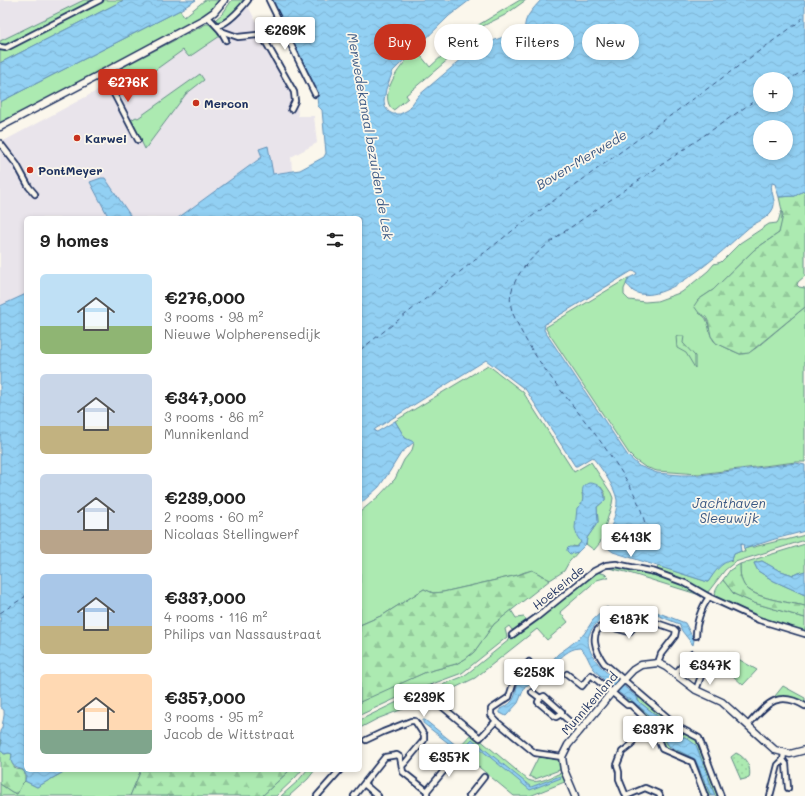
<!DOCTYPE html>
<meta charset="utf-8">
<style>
:root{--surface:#fff;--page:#f6f6f6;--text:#222;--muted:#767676;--accent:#c8321e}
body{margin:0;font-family:Mali,sans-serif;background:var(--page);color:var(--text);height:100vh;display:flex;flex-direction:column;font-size:15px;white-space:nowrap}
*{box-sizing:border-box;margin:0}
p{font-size:13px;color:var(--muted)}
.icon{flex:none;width:22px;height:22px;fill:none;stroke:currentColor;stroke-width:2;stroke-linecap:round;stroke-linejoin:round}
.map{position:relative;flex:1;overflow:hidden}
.panel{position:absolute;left:24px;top:216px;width:338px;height:556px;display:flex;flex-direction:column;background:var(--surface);border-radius:6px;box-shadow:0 2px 6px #0003}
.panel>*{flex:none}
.guide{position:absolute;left:374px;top:24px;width:371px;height:36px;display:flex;gap:8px}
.buttons{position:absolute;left:753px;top:72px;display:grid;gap:8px}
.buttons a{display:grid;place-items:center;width:40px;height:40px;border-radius:50%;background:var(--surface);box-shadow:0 2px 6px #0003;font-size:20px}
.price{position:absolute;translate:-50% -34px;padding:0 9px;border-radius:4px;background:#fff;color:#222;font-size:13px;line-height:26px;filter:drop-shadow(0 1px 2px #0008)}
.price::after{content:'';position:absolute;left:50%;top:24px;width:12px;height:9px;margin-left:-6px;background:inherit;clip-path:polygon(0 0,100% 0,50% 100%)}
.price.current{background:var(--accent);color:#fff}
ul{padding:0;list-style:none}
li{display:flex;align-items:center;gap:12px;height:100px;padding:0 16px}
li span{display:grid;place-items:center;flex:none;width:112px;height:80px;border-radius:6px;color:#555}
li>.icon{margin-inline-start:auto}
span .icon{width:48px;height:48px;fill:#fffc;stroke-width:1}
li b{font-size:17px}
h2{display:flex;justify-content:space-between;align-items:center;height:48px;padding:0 16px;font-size:17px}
.tag{padding:0 14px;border-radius:18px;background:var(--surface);box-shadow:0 2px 6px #0003;font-size:14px;line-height:36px}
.tag.current{background:var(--accent);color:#fff}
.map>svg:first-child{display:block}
.built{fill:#e9e4eb}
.grass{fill:#aceab1;stroke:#648c88}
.forest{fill:url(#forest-firs);stroke:#648c88}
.park{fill:url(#park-dots);stroke:#648c88}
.water{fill:url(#water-waves);stroke:#6290b7;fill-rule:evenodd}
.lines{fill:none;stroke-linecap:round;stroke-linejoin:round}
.ferry{stroke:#395783;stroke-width:1;stroke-dasharray:5 4;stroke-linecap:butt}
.minor-casing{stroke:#1b2f5e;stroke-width:8}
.tertiary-casing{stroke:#1b2f5e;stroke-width:9}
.minor{stroke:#fbf7ec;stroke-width:4.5}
.tertiary{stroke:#fbf7ec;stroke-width:6}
.poi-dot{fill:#c8321e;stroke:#fbf7ec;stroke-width:1.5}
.labels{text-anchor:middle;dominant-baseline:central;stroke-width:3.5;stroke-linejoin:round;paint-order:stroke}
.poi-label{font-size:12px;font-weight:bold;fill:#1b2f5e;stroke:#fbf7ec;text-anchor:start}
.street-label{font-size:12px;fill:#1b2f5e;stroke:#fbf7ec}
.water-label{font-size:13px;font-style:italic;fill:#395783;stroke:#fbf7ec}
</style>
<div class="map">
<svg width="805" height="796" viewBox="0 0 805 796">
<defs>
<pattern id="forest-firs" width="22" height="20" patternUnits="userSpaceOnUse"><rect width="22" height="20" fill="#aceab1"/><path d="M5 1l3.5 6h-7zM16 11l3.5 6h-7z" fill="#93c99b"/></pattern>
<pattern id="park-dots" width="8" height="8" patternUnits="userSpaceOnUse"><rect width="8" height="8" fill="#aceab1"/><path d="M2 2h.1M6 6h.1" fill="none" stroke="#93c99b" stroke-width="1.8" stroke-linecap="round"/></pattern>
<pattern id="water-waves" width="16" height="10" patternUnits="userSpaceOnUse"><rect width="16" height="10" fill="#92d0f3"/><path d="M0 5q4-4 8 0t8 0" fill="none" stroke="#7db3d3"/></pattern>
</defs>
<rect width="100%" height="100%" fill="#fbf7ec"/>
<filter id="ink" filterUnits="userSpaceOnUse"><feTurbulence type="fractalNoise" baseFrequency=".025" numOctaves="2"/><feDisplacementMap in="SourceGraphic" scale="8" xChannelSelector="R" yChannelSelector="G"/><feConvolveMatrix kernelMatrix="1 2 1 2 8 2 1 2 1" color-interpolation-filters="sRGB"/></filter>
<g filter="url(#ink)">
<g class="built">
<polygon points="0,0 90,0 0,49"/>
<polygon points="246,3 296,92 298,116 314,116 317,143 291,157 292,171 273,174 259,149 262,157 178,218 132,218 105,178 91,182 109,218 26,218 26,294 0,306 0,143 182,45"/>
</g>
<g class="grass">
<polygon points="84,0 93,0 6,44 0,44 0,41"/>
<polygon points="99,0 124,0 0,63 0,48"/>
<path d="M 205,0 L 220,0 C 211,14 197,20 183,29 L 0,123 L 0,102 L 180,10 L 184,17 Z"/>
<path d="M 232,0 L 246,0 C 239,8 228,24 216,21 L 215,20 L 223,13 Z"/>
<path d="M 520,0 L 526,0 L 505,15 L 483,26 L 450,58 L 406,95 L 408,98 L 395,109 L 393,110 C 377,96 400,65 412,55 L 421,56 L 430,67 L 470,30 Z"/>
<polygon points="206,24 211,24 220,36 189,57 183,50 119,96 110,78 117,70"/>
<polygon points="200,74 204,80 186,94 145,149 131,120 136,117 138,118"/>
<path d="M 782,211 L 782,222 L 779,233 L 754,250 L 713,290 L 698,300 L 699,313 C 712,319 706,331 714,341 C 717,344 735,352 740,354 C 747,354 750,352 756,348 L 805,307 L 805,462 L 796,462 L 699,474 L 657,471 L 645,467 L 635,460 L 630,455 L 546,329 L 546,327 L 628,278 L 629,278 L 624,289 L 624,295 L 629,300 L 645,302 L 657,301 L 682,292 L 708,271 L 714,264 L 721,262 L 740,243 L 769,224 L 777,223 C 780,219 779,215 782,211 Z"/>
<path d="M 488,365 L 523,392 L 574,472 L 591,462 L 611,493 L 613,498 L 612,504 L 600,543 L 594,550 L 586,544 L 587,538 L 598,522 L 597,507 L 605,500 L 605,493 L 601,487 L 582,493 C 583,499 584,504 578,507 L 581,542 L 577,547 L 573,546 L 572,553 L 578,552 L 569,562 L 564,571 L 550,580 C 536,574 536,566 518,575 L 443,592 L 433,593 L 424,589 L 383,615 L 360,625 L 360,512 L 379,496 L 395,479 L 404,460 L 412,450 L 414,443 L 405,438 L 395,421 Z"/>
<path d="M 805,535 L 805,540 L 735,562 L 725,570 L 708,592 L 706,593 L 684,580 L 657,571 L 658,566 L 708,582 C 714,573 719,563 730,560 L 731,562 L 734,554 L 741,551 L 742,552 L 745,552 L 744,549 L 751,547 L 754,547 L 782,540 L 786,540 Z"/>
<path d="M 805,544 L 805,571 L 793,575 L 778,570 L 762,561 L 754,563 L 758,571 L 774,581 L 805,595 L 805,606 C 789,602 754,599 744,585 C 740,578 740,571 740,564 Z"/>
<polygon points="607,566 625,566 684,584 703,596 626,572 604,567"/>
<polygon points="597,572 605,574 609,578 604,578 597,580 560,612 568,622 547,640 537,629 475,678 438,696 434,688 462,677 468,673 591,574"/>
<path d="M 723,580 L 734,594 L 754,603 L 805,618 L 805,632 L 757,617 L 717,598 C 712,592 719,585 723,580 Z"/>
<polygon points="511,610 516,618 524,617 528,622 515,630 512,630 509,626 505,629 507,637 462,673 408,693 360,715 360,702 368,697 426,672 456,664 465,659 474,652 494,624"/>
<polygon points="728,653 757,670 743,685 721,665"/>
<polygon points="783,686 805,698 805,704 793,698 779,700 775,696"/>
<polygon points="431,690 434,697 377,719 360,728 360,720 395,703"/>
<polygon points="638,695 678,728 675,736 670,726 638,701"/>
<polygon points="624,699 630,699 654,719 667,744 670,747 669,751 663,748 654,724"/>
<polygon points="680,730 698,741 719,796 715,796 697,748 683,737 682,740 677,739"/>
<path d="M 472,733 L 528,780 C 539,785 552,776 563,772 L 567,781 L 530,796 L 514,796 L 463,754 L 458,748 Z"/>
<polygon points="673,748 695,759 711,796 707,796 695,764 671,752"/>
<polygon points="539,756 559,759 561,761 562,769 538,778 535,779 529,776"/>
<polygon points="67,770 141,770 130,796 0,796 0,784 12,792 17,794 22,784 25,781 37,787"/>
<polygon points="290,770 302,770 295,778 276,796 262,796"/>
<polygon points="307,770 315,770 308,779 289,796 281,796 298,781"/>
</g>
<g class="forest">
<polygon points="805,190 805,276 798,282 797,285 799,287 805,288 805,307 749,353 740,354 716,343 711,336 708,321 706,317 699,313 694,306 698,300 713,290 754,250 779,233 783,215 779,197 795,196"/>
<polygon points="676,336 684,336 683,343 695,356 695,368 686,353 677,348"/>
<path d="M 740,564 C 740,571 740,578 744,585 C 753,599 789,602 805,606 L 805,618 L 754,603 L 734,594 L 723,580 L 730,570 Z"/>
<polygon points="532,570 550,580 494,624 474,652 465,659 456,664 426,672 360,702 360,625 383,615 424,589 433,593 443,592 518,575"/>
<path d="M 0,739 L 2,742 L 1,751 L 5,754 L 9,753 L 12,754 C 13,762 9,761 16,769 L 23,770 L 25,773 L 25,781 L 22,784 L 17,794 L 12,792 L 0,784 Z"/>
<polygon points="141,770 290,770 262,796 130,796"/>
</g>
<path class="park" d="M 736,753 C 746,757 752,768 749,778 L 741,780 L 731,757 Z"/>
<g class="water">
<polygon points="124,0 196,0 180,10 0,102 0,63"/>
<path d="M 272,0 L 470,0 L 449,16 L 393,71 L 386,89 L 384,101 L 385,107 L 389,112 L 393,114 L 400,114 L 408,110 L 418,96 L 476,47 L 517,32 L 536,45 L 540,46 L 540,42 L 528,32 L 527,28 L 525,29 C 523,18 534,8 541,0 L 805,0 L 805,190 L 795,196 L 779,197 L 775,184 L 772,183 C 769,193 779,202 771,212 C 764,221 753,223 746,230 C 725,248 663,310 633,291 C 631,289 629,286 626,284 L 629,278 L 637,274 L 636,272 L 632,271 L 545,324 L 544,330 L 628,456 L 639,466 L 644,468 L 657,473 L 680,475 L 699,475 L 796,463 L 805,465 L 805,531 L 775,539 L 744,549 L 743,544 L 740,545 L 741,551 L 734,554 L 732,560 C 720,563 715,572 708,582 L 613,552 L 604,545 C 608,535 618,511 617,500 C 615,487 601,467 592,457 L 577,466 L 575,466 L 526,390 L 486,360 L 375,429 L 374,431 L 377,432 L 395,421 L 405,438 L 414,442 L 401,453 L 390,471 L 379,487 L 360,504 L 360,218 L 178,218 L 262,157 L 259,149 L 268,146 L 273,174 L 300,170 L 324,157 L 326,153 L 322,110 L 318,106 L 316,90 ZM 760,79 L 786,79 L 786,105 L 760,105 ZM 760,127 L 786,127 L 786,153 L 760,153 Z"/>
<polygon points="101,178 105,178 132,218 109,218 90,182"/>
<path d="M 26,294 L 26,770 L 67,770 L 37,787 L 25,781 L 26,775 L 23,770 C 16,767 15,769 11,761 L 12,754 L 9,753 L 4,754 L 0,749 L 2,742 L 0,739 L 0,731 L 2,728 C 2,722 5,717 4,710 L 0,707 L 0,306 Z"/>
<path d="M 589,483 C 599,483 605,490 605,500 L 597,507 L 598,522 L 587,538 L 586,544 L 578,552 L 570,554 L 567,551 L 567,549 L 569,547 L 577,547 L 581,542 L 577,536 L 575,528 L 577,508 C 590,499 575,488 589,483 Z"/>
<polygon points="762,561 778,570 793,575 805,571 805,595 774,581 758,571 754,563"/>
<path d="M 607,607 L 625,625 L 623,625 L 608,614 C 601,619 592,626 589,635 C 585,648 596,662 605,671 L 637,697 L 638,701 L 670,726 L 673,735 L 678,740 L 681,740 L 683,737 L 685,737 L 696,745 L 715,796 L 711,796 L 695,759 L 669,746 L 654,719 L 630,699 L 627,699 C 616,690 603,681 594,669 C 588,662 588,654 580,648 C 564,648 551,670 540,680 C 535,683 530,684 525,686 L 518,703 L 506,716 L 500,713 L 500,709 C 504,707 509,705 512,701 C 518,694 514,683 523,678 L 530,680 L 535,679 L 558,654 L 568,647 L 584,634 L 593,620 Z"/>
<polygon points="649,609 685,623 694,640 693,645 682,631 679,624 647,611"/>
<polygon points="423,720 425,720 462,750 472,739 531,787 560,776 561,778 530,790 474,744 471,745 462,754 423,723"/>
</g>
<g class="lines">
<g class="ferry">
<polyline points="786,81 805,70"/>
<polyline points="360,350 516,228 799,22 805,15"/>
<path d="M 649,549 C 649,542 648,535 646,528 C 640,500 628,481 612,458 C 583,414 544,376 520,329 C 515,318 508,307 511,294 C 516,269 538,252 558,236 L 760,97"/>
<polyline points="0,613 26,596"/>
</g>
<defs>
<g id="minor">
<polyline points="269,0 315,94"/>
<polyline points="208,17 221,31 226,40"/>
<path d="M 217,26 C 229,23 240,10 248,0"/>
<polyline points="221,31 238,37 257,35 264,39 294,92 295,101 291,109"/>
<polyline points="0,47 6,48 100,0"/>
<polyline points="103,73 138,140"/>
<polyline points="0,143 17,165 29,187 35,194"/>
<polyline points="512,635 537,617 594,571 606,565 616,564 655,572 685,583 709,597 759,620 805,634"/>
<path d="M 696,636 C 696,623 701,608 709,597"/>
<path d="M 658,663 L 661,654 L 675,636 L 676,631 L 674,629 L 642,618 L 629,632 L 604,625 C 588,632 596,652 604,663 L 680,728 L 699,738 L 721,796"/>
<polyline points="522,669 528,675"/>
<polyline points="676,673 692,654 705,665 696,690"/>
<polyline points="567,674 582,686 591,675 627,705 631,705 652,725 662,749 692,762 705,796"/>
<polyline points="432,689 439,704 480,738 496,721 535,753 562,757"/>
<polyline points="532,692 540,698"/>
<polyline points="561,714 556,717 538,702 540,698 544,696 562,712 561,714 580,731"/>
<polyline points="496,721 491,715 491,709 509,697 516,675 529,662"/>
<path d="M 748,725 C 766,705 777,689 805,706"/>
<polyline points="366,740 383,732 411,721 415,721 424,735 424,740 405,763 402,766"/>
<polyline points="783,760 786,764 788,788"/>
<polyline points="364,784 378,796"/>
<polyline points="427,791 457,755"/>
<polyline points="317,796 340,770"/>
<polyline points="354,796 385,757 397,755 400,757 403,772 427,791 427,796"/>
<polyline points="469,796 484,777"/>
<polyline points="626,796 619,779 619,772 617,765 622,752 631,745 634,739 649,721"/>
<polyline points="626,796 645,788 659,794 660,796"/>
<polyline points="770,796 778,765 783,760 784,753"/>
</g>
<g id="tertiary">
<polyline points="0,127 103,73 204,19 214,12 224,0"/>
<polyline points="575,796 564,770 562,757 568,745 612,692 633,670 641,665 658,663 666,667 696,690 722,702 775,750 790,754 805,750"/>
</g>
</defs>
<use href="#minor" class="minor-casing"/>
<use href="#tertiary" class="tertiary-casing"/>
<use href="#minor" class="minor"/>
<use href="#tertiary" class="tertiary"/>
</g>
</g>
<g class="poi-dot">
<circle cx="196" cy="103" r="4"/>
<circle cx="77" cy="138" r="4"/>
<circle cx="30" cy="170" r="4"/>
</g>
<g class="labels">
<g class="poi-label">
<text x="204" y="103">Mercon</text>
<text x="85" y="138">Karwei</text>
<text x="38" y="170">PontMeyer</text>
</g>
<g class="street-label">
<text transform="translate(558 587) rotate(-39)">Hoekeinde</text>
<text transform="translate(589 703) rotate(-49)">Munnikenland</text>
</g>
<g class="water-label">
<text transform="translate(371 136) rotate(80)">Merwedekanaal bezuiden de Lek</text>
<text transform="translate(581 159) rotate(-31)">Boven-Merwede</text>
<text x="729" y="502">Jachthaven<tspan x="729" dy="15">Sleeuwijk</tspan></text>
</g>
</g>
</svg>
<div class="buttons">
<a>+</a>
<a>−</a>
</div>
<b class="price" style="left:285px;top:51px">€269K</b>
<b class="price current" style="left:128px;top:103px">€276K</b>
<b class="price" style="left:631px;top:558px">€413K</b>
<b class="price" style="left:629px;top:640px">€187K</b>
<b class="price" style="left:710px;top:686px">€347K</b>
<b class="price" style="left:534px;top:693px">€253K</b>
<b class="price" style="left:424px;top:718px">€239K</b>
<b class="price" style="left:653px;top:750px">€337K</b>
<b class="price" style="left:449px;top:778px">€357K</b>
<div class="guide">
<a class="tag current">Buy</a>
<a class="tag">Rent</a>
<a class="tag">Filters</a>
<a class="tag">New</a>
</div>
<section class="panel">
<h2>9 homes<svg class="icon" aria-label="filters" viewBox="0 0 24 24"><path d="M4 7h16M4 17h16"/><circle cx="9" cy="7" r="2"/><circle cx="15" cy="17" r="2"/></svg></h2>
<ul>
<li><span style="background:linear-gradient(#bfe0f5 65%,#8fb573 0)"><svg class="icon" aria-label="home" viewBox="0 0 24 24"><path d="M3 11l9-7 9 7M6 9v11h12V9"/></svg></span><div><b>€276,000</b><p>3 rooms · 98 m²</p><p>Nieuwe Wolpherensedijk</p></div></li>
<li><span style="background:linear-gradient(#c9d6e8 65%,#c2b280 0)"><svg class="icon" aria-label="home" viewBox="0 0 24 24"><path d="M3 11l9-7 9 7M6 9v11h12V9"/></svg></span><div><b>€347,000</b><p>3 rooms · 86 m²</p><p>Munnikenland</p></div></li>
<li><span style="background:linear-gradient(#c9d6e8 70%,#b9a48a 0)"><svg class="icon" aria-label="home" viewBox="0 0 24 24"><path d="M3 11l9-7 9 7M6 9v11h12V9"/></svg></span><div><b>€239,000</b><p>2 rooms · 60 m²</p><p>Nicolaas Stellingwerf</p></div></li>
<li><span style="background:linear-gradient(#a9c7e8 65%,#c2b280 0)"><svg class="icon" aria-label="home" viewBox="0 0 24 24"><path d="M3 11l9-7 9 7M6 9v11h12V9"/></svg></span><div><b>€337,000</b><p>4 rooms · 116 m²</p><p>Philips van Nassaustraat</p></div></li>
<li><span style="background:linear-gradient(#ffd9b3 70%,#7fa58c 0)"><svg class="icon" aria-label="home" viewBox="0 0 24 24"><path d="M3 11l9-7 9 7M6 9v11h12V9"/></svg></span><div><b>€357,000</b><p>3 rooms · 95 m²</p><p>Jacob de Wittstraat</p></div></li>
</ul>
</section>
</div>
